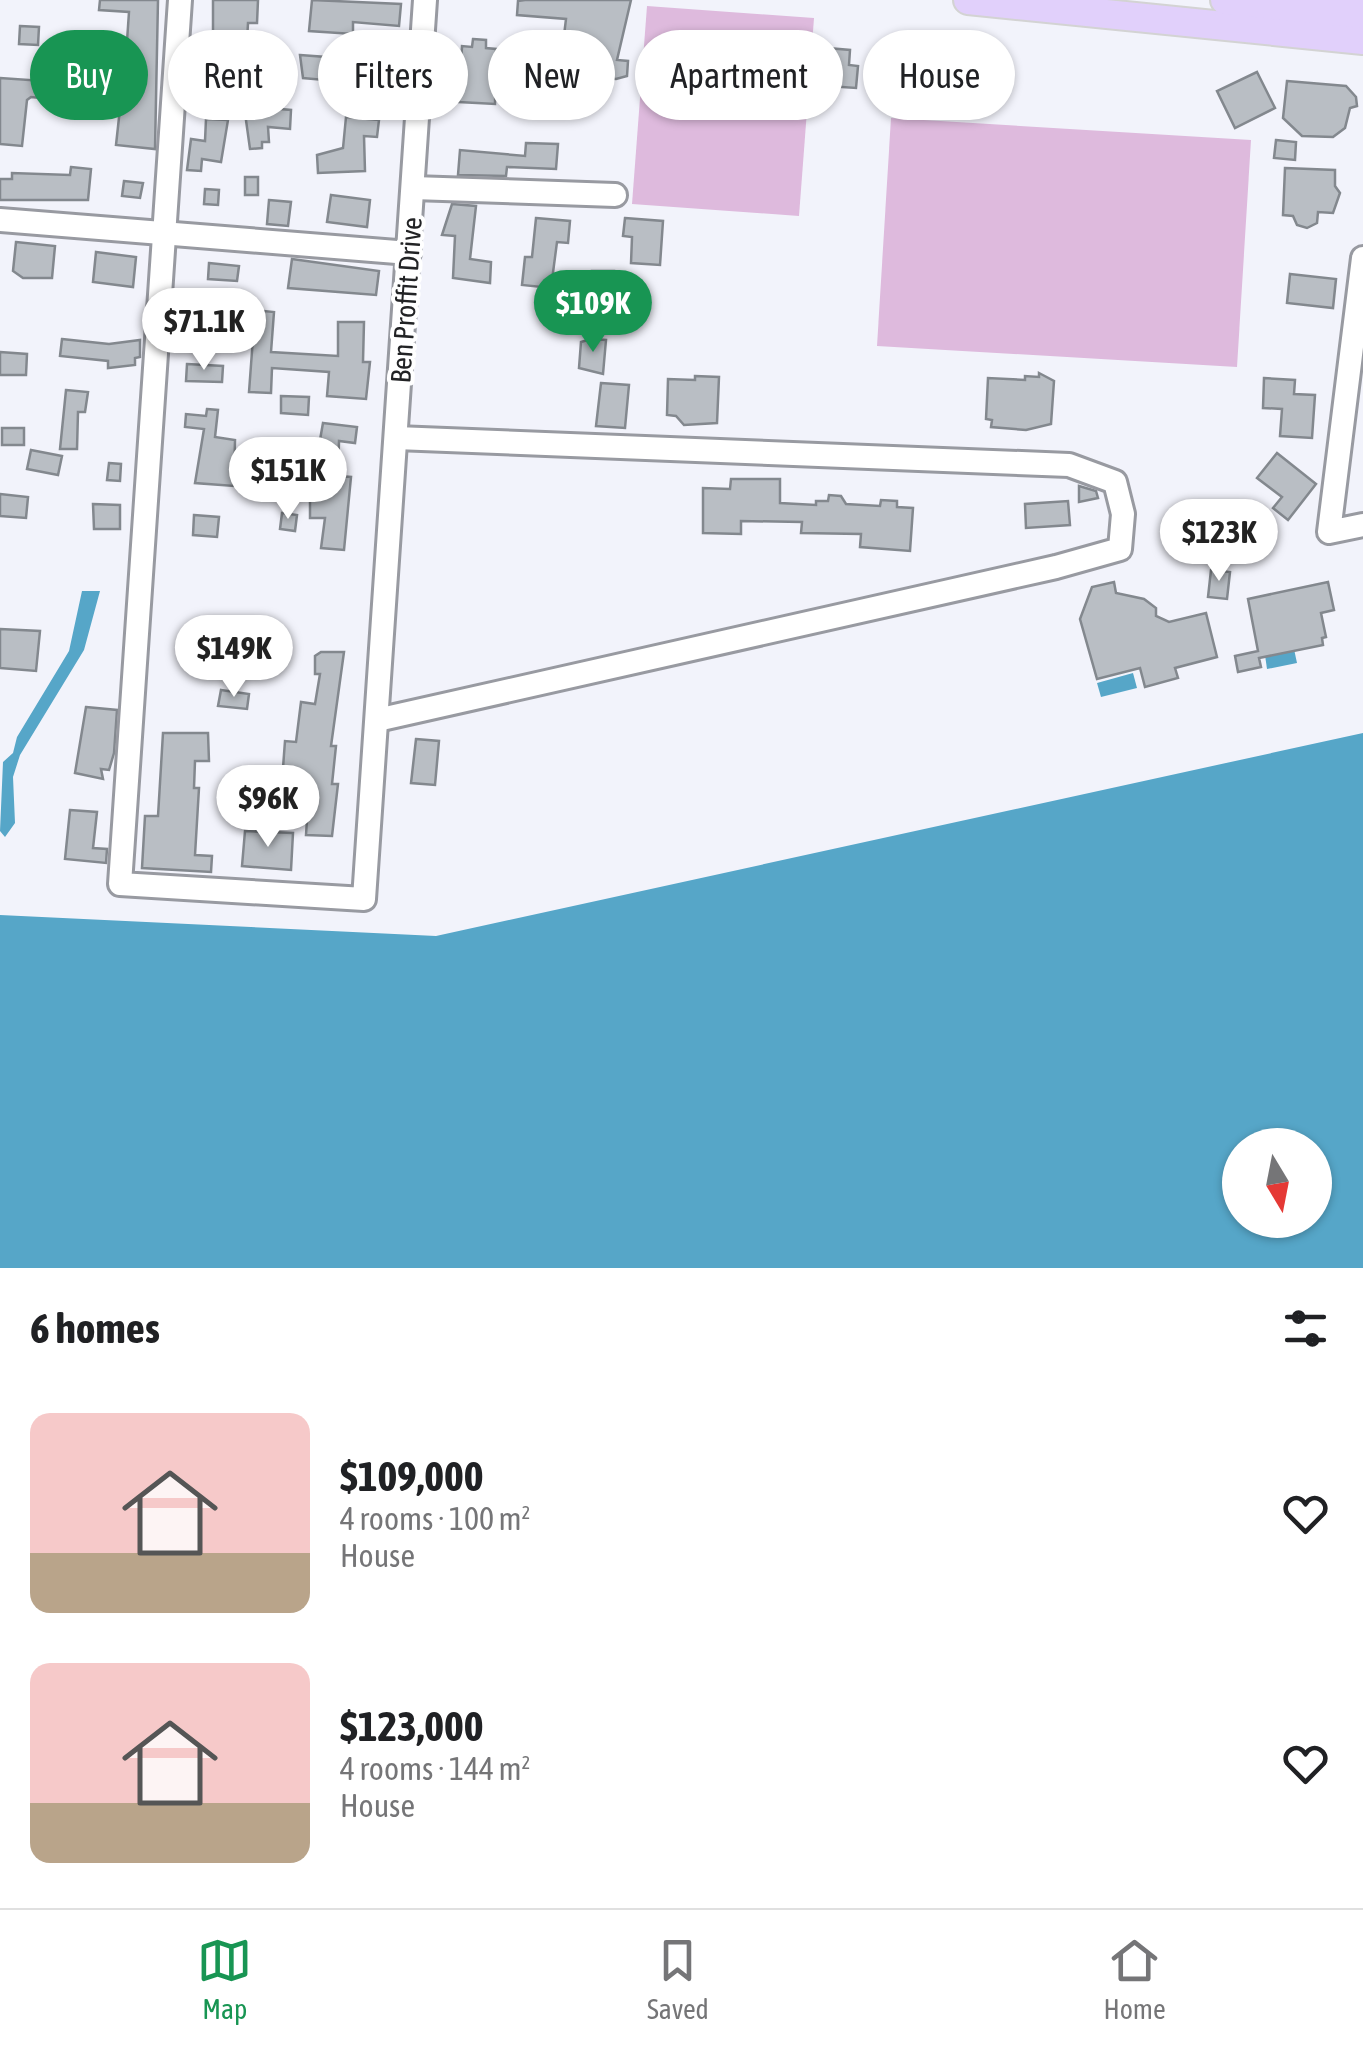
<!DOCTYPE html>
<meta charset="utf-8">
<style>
:root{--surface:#fff;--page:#f6f6f6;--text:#202124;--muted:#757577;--line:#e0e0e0;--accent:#189553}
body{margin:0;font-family:"Asap Condensed",sans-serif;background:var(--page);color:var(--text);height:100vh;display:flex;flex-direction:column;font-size:38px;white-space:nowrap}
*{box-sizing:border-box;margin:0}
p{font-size:32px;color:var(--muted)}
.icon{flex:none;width:55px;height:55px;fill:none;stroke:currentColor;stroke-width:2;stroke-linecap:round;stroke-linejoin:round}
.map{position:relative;height:1268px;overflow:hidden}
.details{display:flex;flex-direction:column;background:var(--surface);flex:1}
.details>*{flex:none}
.banner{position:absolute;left:30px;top:30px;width:1305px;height:90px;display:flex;gap:20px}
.needle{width:65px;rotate:170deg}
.controls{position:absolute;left:1222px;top:1128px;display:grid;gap:20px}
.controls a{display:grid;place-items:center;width:110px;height:110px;border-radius:50%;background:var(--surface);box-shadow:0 2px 8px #0004;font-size:50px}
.price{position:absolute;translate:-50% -85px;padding:0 22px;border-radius:35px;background:#fff;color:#222;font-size:32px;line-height:65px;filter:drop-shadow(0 2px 5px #0008)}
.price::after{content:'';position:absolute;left:50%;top:60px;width:30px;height:22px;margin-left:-15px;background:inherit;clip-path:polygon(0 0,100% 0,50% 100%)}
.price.on{background:var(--accent);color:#fff}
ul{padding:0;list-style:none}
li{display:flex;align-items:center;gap:30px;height:250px;padding:0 30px}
li span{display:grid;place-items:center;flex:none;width:280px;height:200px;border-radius:20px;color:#555}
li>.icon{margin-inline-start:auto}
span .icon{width:120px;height:120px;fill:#fffc;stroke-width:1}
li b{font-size:42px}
h2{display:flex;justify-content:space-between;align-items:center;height:120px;padding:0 30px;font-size:42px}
.tag{padding:0 35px;border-radius:45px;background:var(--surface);box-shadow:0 2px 8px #0004;font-size:35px;line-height:90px}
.tag.on{background:var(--accent);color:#fff}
.dock{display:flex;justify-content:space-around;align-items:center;height:140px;border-top:2px solid var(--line);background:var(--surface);font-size:28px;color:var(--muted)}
.dock a{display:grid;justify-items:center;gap:5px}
.dock .on{color:var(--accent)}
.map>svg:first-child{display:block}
.green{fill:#debadd}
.water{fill:#56a6c8;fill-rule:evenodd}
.building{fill:#b9bec4;stroke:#83888e;stroke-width:2.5}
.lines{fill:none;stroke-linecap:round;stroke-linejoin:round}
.minor-casing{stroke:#989aa1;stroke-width:28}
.major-casing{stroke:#d3d3d3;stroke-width:32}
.minor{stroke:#fff;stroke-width:22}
.major{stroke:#e1d0fb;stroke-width:28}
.labels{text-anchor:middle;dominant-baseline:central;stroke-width:8;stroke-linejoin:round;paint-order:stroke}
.street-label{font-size:28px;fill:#222325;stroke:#fff}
</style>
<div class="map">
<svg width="1363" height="1268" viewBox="0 0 1363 1268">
<rect width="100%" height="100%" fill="#f2f3fb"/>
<g class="green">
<polygon points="647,6 814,18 799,216 632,204"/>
<polygon points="891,118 1251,140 1237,367 877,346"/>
</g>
<g class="water">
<polygon points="82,591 100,591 84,650 20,755 13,777 15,823 5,837 0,831 3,762 13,753 17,737 69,651"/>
<polygon points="1294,649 1297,663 1267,669 1265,655"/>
<polygon points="1133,673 1137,688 1101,697 1097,683"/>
<path d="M 1363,733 L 1363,1268 L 0,1268 L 0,915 L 436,936 ZM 1240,1145 L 1315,1145 L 1315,1220 L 1240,1220 Z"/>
</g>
<g class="building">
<polygon points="100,0 158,0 155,149 116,145 125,63 112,62 113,40 127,41 129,12 99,10"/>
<polygon points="213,0 258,0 257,23 248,23 246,61 213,59"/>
<polygon points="312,0 401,4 399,26 353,22 353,34 309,31"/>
<polygon points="631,0 617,60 628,61 627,76 616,79 603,78 603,74 559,74 550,69 551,54 559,54 563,44 566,19 517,15 518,1 525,0"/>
<polygon points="20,26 39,27 38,45 19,44"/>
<polygon points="473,39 486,40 486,48 496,49 495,104 459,102 462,46 472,47"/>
<polygon points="816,47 850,50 849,65 858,66 856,88 813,85"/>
<polygon points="361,52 392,54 391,76 360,74"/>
<polygon points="300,55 326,57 324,80 303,78"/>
<polygon points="1257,72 1275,108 1235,128 1217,91"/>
<polygon points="44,74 63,76 60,100 31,97 27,100 22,146 0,144 0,78 43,81"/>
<polygon points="1287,81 1346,86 1356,97 1357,106 1350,108 1345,128 1333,137 1302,136 1283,118"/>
<polygon points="244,106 291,110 290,129 268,127 269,142 262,142 262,148 250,149"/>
<polygon points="346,117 379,120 377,137 364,136 365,171 318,173 317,155 343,148"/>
<polygon points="206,119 228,120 221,162 202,159 201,171 187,170 191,139 205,141"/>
<polygon points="1276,140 1296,142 1295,160 1274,158"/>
<polygon points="526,143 558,144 556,169 507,167 506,176 458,175 460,150 525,156"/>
<polygon points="71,167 91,169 88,200 0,200 0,179 12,179 12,173 70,175"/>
<polygon points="1285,168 1335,170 1335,186 1340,193 1333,213 1318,212 1317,223 1307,228 1297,225 1293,216 1283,215"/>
<rect x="245" y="177" width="13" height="18"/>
<polygon points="124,181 143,183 140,198 122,196"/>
<polygon points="205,189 219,190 218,205 204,204"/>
<polygon points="331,195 370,200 367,227 327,222"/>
<polygon points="269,200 291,202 288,226 267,224"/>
<polygon points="452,204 476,206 470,259 491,262 490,283 453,278 455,236 442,235"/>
<polygon points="536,218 570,221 568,243 557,242 551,288 522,285 525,257 532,257"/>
<polygon points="625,218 663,221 660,265 631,263 632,237 623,236"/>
<polygon points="16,242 55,246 52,278 23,278 13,271"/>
<polygon points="96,252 136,257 133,287 93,282"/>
<polygon points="292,259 379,271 376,295 288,288"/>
<polygon points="209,263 239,266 237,281 208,279"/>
<polygon points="592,271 614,271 613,294 591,294"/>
<polygon points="1290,274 1336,279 1333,308 1287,303"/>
<polygon points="203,305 274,312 271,352 338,356 338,322 364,322 363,362 370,362 366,399 327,396 329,372 272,368 271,393 249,392 253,338 201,334"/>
<polygon points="62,339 109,344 140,340 140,357 135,358 135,365 108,368 108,361 60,356"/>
<polygon points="591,339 606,340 603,374 579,368 581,342"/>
<polygon points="0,352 27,354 26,375 0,375"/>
<polygon points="187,364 223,366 222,382 186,381"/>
<polygon points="1039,373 1054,381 1051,424 1026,430 991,427 992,420 986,419 988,378 1025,380 1025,376 1039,377"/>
<polygon points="695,376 719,377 717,423 684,425 676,416 667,415 668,379 695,380"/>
<polygon points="1264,378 1295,380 1294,394 1315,395 1312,438 1280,436 1282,409 1263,408"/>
<polygon points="601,383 629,385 625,428 596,426"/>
<polygon points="66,390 88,392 85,412 78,412 77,449 60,449"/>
<polygon points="281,396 309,397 308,415 281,413"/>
<polygon points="207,409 218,410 215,437 235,440 234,486 195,483 204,429 185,427 186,414 206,416"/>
<polygon points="323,423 357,427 355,443 339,441 338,476 351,477 344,550 321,548 325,518 310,518 310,461 280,459 280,441 320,440"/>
<rect x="2" y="428" width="22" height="17"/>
<polygon points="31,450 62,456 58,475 27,469"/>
<polygon points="1277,453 1316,484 1288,520 1273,508 1282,497 1257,478"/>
<polygon points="109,463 121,464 120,481 107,480"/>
<polygon points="731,479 780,479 780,503 816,505 816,501 828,501 829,495 841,496 846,504 880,506 881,500 897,501 897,507 913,508 910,551 860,547 861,534 801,533 802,522 741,521 741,534 703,533 703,488 730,489"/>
<polygon points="1079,486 1096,491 1098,498 1079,502"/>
<polygon points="0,494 28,497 26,518 0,516"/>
<polygon points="1068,501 1070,525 1026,528 1025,504"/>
<polygon points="93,504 120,505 120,529 94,529"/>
<polygon points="282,513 297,515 295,531 280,529"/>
<polygon points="194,515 219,517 217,537 193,535"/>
<polygon points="1211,570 1230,572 1227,599 1208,597"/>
<polygon points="1114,582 1116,593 1144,599 1156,608 1156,616 1169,622 1206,613 1217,657 1175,668 1178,678 1145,687 1140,668 1097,679 1080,619 1092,587"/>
<polygon points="1328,582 1334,610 1321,613 1326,637 1322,638 1323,645 1259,658 1261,667 1238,672 1235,656 1258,651 1248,599"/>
<polygon points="0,629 40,631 36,671 0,668"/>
<polygon points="321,652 344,652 331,746 336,746 332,784 338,784 332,836 306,835 308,805 294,804 296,769 283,768 285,741 296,742 301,702 315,704 320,674 315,674 315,656"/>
<polygon points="221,690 249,694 247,709 218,706"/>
<polygon points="86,707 117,710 114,753 109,770 101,769 103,779 75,773"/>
<polygon points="163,733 208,733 209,761 195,761 194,788 199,788 195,855 212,856 211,872 142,868 145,816 158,816"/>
<polygon points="416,739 439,741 435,785 411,783"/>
<polygon points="70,810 97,812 93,848 107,849 106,863 65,859"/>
<polygon points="245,831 293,833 291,870 242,866"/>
</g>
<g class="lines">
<defs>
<g id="minor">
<polyline points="180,0 120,884 364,899 425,0"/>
<polyline points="413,188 615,195"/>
<polyline points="0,220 409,253"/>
<polyline points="1363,258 1329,532 1363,525"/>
<polyline points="377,720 1056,567 1120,549 1123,514 1115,482 1069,465 396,438"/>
</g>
<g id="major">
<polyline points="968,0 1363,40"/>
<polyline points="1225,0 1363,14"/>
</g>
</defs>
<use href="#minor" class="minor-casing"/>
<use href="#major" class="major-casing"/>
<use href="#minor" class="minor"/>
<use href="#major" class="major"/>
</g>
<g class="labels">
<g class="street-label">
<text transform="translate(406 300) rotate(-86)">Ben Proffit Drive</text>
</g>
</g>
</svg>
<div class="controls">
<a><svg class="needle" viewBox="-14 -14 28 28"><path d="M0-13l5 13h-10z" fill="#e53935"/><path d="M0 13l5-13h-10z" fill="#757577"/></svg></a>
</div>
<b class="price on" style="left:593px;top:355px">$109K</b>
<b class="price" style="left:204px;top:373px">$71.1K</b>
<b class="price" style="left:288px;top:522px">$151K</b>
<b class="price" style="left:1219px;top:584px">$123K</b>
<b class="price" style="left:234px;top:700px">$149K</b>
<b class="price" style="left:268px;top:850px">$96K</b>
<div class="banner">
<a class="tag on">Buy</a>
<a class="tag">Rent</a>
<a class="tag">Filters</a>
<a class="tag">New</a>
<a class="tag">Apartment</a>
<a class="tag">House</a>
</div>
</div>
<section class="details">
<h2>6 homes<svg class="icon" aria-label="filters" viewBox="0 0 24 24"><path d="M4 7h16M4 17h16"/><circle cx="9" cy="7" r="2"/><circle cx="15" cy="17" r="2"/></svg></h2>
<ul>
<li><span style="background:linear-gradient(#f6c9c9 70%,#b9a48a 0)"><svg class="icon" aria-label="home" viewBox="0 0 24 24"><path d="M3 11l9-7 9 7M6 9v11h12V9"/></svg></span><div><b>$109,000</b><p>4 rooms · 100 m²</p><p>House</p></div><svg class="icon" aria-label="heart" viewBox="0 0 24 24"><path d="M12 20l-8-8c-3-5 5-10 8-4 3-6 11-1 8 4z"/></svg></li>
<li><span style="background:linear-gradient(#f6c9c9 70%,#b9a48a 0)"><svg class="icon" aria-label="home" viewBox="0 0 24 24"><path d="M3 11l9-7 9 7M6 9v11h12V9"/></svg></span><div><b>$123,000</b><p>4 rooms · 144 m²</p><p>House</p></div><svg class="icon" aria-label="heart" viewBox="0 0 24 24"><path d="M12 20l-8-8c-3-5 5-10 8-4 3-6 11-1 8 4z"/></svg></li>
</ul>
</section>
<nav class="dock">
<a class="on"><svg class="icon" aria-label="map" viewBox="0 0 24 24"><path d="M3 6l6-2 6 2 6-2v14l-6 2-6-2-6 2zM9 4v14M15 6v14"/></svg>Map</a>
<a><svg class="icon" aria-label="saved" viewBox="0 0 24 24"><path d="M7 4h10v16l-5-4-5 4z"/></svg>Saved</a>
<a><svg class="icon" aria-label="home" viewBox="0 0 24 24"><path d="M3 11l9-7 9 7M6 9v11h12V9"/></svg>Home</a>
</nav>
